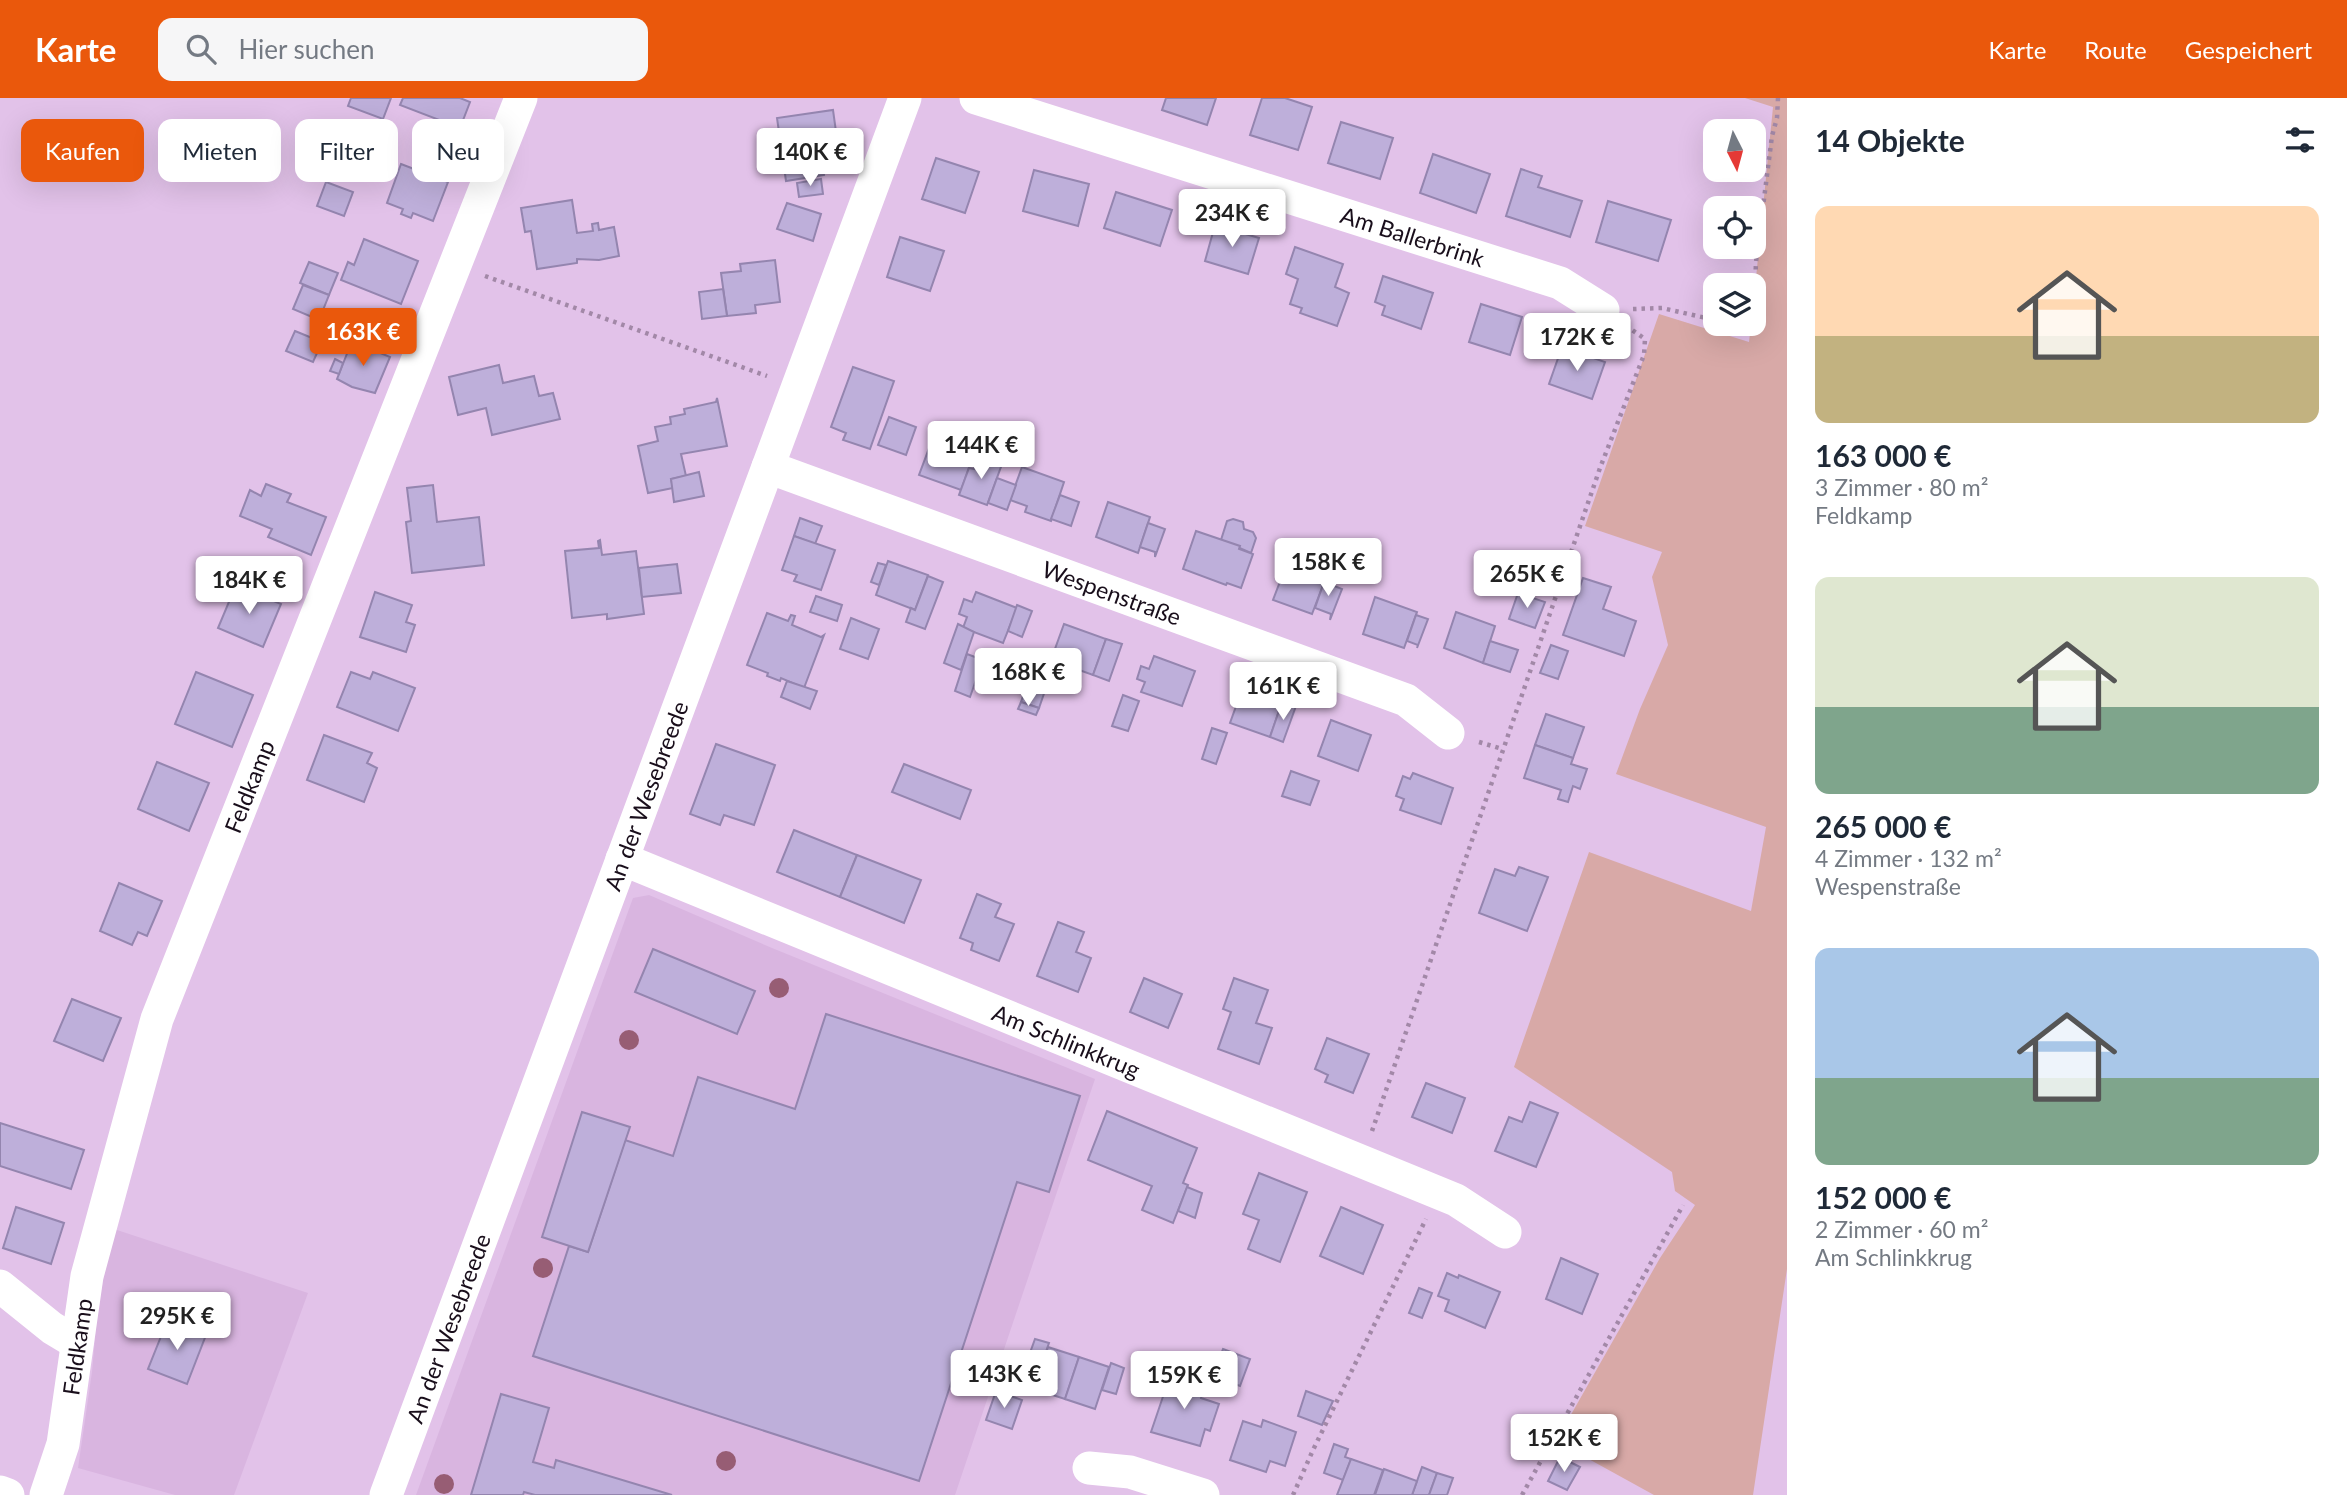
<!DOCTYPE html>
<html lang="de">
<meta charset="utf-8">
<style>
:root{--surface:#fff;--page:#f6f6f7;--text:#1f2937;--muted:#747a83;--accent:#ea580c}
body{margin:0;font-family:Lato,sans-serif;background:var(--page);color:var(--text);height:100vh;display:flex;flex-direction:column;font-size:26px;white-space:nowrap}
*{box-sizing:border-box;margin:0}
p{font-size:23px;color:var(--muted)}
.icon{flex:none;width:38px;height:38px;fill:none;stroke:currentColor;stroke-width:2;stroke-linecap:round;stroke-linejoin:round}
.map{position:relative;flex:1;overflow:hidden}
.panel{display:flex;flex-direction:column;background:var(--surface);width:560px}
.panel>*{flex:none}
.guide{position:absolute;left:21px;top:21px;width:665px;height:63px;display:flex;gap:14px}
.needle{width:46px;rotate:174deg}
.fabs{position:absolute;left:1703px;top:21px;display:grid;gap:14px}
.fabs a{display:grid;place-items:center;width:63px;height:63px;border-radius:14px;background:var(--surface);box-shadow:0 7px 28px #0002;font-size:35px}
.price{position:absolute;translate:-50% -60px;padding:0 16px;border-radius:7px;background:#fff;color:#222;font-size:23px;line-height:46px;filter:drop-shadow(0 2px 4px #0008)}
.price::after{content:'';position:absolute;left:50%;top:42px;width:21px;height:16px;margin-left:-10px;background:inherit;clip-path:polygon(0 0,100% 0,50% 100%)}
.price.on{background:var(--accent);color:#fff}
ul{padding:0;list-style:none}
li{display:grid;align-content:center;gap:14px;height:371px;padding:0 28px}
li span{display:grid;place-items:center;height:217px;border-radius:14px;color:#555}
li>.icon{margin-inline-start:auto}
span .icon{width:126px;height:126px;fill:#fffc;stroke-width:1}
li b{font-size:30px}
h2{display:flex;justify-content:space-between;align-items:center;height:84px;padding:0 28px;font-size:30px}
.chip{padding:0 24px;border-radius:14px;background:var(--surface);box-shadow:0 7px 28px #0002;font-size:24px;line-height:63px}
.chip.on{background:var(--accent);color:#fff}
header{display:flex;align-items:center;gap:42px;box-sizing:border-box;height:98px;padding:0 35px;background:var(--accent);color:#fff}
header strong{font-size:33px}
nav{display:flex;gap:38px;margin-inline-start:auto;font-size:24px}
.search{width:490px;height:63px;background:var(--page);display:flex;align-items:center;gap:18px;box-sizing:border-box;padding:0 24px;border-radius:14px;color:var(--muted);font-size:26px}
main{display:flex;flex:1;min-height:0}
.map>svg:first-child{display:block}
.built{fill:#d9b5e0}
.green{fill:#d8a9a7}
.building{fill:#beafda;stroke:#9485af;stroke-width:2}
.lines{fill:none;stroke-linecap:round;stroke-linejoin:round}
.path{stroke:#a288a7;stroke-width:4.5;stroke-dasharray:3.5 5;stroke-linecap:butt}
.minor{stroke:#fff;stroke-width:33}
.tree{fill:#975d74}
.labels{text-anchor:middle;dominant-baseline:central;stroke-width:5;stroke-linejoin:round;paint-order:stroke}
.street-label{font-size:23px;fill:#190e1b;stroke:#f0cff6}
</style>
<header>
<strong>Karte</strong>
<div class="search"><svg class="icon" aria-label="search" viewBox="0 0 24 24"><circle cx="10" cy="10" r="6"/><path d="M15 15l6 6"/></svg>Hier suchen</div>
<nav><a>Karte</a><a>Route</a><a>Gespeichert</a></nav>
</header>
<main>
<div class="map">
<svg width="1787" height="1397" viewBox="0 0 1787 1397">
<rect width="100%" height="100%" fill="#e2c2e9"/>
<g class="built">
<polygon points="649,797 772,850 1095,981 955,1397 416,1397 633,800"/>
<polygon points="114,1131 308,1195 234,1397 175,1397 78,1370 92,1274 98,1207"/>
</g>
<polygon class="green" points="1745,0 1787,0 1787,1171 1753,1397 1654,1397 1556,1343 1660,1160 1695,1107 1675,1093 1672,1074 1514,969 1589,754 1751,813 1766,729 1616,676 1640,611 1668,547 1652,479 1662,454 1585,428 1659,216 1749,244 1751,226 1754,226 1754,200 1773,9"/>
<g class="building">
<polygon points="351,0 391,0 383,21 348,8"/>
<polygon points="403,0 460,0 470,4 460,30 400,7"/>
<polygon points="1166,0 1216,0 1207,27 1162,12"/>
<polygon points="1262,0 1285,0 1312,9 1298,52 1250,37"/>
<polygon points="833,12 838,48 820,51 824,77 786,83 777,20"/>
<polygon points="1341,24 1393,40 1380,81 1328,65"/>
<polygon points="1433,56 1490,76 1476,115 1420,95"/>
<polygon points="936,60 979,74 965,115 922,101"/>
<polygon points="401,66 448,84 433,123 413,115 411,120 401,116 403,111 387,105"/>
<polygon points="1521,71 1542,78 1538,89 1582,103 1570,139 1506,118"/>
<polygon points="1034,72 1089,86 1078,128 1023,113"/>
<polygon points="821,81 823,96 799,99 797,85"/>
<polygon points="326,84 353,94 344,118 317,108"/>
<polygon points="1116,94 1172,112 1160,148 1104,130"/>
<polygon points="572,102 577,135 593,133 592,126 598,125 599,132 614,129 619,158 599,162 577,161 577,165 537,171 531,133 525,134 521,110"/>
<polygon points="1608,103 1671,122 1658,163 1596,144"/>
<polygon points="787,105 821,116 813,143 777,131"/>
<polygon points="1215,127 1259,140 1248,176 1205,163"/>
<polygon points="900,139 944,153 930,193 887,179"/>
<polygon points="364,141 418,163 401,206 341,182 348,164 354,167"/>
<polygon points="1295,149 1343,166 1335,189 1349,195 1337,228 1300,215 1302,210 1290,206 1298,181 1286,176"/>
<polygon points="775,162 780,204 755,207 756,215 727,218 721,175 741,173 740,166"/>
<polygon points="309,164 338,175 329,197 300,185"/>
<polygon points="1383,178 1433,195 1421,231 1382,217 1385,208 1375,204"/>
<polygon points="303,187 329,197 319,222 293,211"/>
<polygon points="723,191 727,218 702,221 699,194"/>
<polygon points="1481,206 1522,219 1510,257 1469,244"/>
<polygon points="295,233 322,244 313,264 286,253"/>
<polygon points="352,243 390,259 375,295 352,289 337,281"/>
<polygon points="1562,249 1605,264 1592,301 1549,286"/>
<polygon points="335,261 343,265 339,276 330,273"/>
<polygon points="499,267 503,285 534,278 539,298 553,295 560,321 492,337 486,310 458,317 449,279"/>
<polygon points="853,269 894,283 870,351 843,342 846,335 831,329"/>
<polygon points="717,300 727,348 681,356 686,378 671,381 673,390 648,395 638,348 658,343 655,329 671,326 670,319 685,316 684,311 716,304"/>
<polygon points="889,319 916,329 906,357 878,347"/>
<polygon points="937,329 939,330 936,337 953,343 956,336 978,344 961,392 919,377"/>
<polygon points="978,358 1002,366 987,407 959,397 969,370 974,371"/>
<polygon points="1022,369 1064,384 1051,423 1025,414 1027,408 1010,402"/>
<polygon points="699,374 704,398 674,404 671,381"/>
<polygon points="997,380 1016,387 1007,412 988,405"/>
<polygon points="266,386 291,396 287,404 326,419 311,457 268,439 272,431 240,418 250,392 261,398"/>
<polygon points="433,387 437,424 479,419 484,467 412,475 406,424 411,423 407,390"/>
<polygon points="1060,397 1079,404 1071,428 1051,421"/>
<polygon points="1108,404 1150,419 1138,455 1096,439"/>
<polygon points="800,420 822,428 815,446 794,438"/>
<polygon points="1233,421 1243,424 1244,431 1253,434 1256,440 1251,455 1221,442 1227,423"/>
<polygon points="1148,425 1165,431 1155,459 1155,454 1140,449"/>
<polygon points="1196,433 1240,448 1239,451 1253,456 1241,490 1227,485 1226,487 1183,471"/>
<polygon points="794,438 835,452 821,492 794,483 797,477 782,472"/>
<polygon points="600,442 602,457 636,453 644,516 607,521 607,516 572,520 565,453 599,450 598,443"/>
<polygon points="888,463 928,477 915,512 876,497"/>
<polygon points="878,465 886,467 879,487 871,484"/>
<polygon points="677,466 681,495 642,499 639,470"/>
<polygon points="1286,468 1325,482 1312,516 1273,502"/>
<polygon points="928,478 943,484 925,531 906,524 911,510 915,512"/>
<polygon points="1583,480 1611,489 1603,511 1636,523 1624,558 1563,537"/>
<polygon points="1324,484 1342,491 1330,522 1331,516 1315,510"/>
<polygon points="236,487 281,506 263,549 218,530"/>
<polygon points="375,494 412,507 406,524 415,527 406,554 360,539"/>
<polygon points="976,494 1017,510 1003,545 963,530 967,519 959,516 964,501 972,504"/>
<polygon points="1518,495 1545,504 1535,530 1509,521"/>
<polygon points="816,498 842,507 837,523 810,514"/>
<polygon points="1375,499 1417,514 1404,550 1363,536"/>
<polygon points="1017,507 1032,513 1022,539 1008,533"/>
<polygon points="1456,514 1495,528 1483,565 1444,550"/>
<polygon points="767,515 788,523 791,517 795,518 792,527 821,539 824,537 804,590 781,580 780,583 767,578 768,575 747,567"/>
<polygon points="1416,517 1428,521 1417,550 1418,547 1407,543"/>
<polygon points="851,520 879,531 868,561 840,551"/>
<polygon points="958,526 974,534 961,572 944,565"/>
<polygon points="1064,526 1106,541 1093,577 1051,562"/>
<polygon points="1106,541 1122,546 1109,583 1093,577"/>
<polygon points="1490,543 1518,552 1510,574 1483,565"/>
<polygon points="1551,547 1568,553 1558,581 1540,575"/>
<polygon points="967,556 999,568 992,587 976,582 970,599 955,593"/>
<polygon points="1154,558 1195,573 1182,608 1141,594 1145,584 1137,581 1141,568 1149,571"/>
<polygon points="196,574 253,597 232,649 175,626"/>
<polygon points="351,574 370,581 373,574 415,590 398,633 337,609"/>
<polygon points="1031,574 1049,581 1039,610 1021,604"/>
<polygon points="787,583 817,593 810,611 781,599"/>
<polygon points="1243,589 1282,604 1270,639 1230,625"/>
<polygon points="1123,597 1139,603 1128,633 1112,628"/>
<polygon points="1021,604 1039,610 1036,617 1018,611"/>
<polygon points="1282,604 1296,608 1283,644 1270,639"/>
<polygon points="1546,616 1584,629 1573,660 1535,647"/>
<polygon points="1331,622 1371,637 1358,673 1318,658"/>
<polygon points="1212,630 1227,635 1216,666 1202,661"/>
<polygon points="324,637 372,655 367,665 377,670 364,704 307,682"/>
<polygon points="716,646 775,667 754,727 724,717 720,727 690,716"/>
<polygon points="1535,647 1573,660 1571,666 1587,671 1580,691 1573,688 1568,704 1558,701 1561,692 1524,680"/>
<polygon points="157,664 209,685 189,733 138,711"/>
<polygon points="904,666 971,692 960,721 892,694"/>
<polygon points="1291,673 1319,683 1310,707 1282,698"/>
<polygon points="1413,675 1453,690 1441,726 1400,712 1404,701 1396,698 1403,678 1410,681"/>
<polygon points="794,732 857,757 840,799 777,774"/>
<polygon points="857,757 921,782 904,825 840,799"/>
<polygon points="1519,769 1548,779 1527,833 1479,815 1495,771 1515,778"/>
<polygon points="119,785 162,803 147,838 138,834 132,847 100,833"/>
<polygon points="977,796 1001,806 995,819 1014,826 999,863 971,852 973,845 960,840"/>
<polygon points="1058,824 1084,834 1076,854 1091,860 1078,894 1037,878"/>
<polygon points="653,851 755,893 737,936 635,894"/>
<polygon points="1144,880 1182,896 1168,930 1130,914"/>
<polygon points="1234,880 1268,892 1256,925 1272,930 1259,966 1218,951 1231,914 1223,911"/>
<polygon points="72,901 121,920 103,963 54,943"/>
<polygon points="826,916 1080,998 1049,1094 1017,1084 919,1383 533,1258 569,1148 588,1154 625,1042 673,1058 698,979 795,1011"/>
<polygon points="1327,940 1369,956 1353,995 1325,984 1328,977 1315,971"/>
<polygon points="1426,985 1465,1000 1452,1035 1412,1019"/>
<polygon points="1530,1004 1558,1015 1536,1069 1495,1053 1509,1019 1522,1024"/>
<polygon points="1107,1013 1197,1050 1183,1085 1188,1087 1173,1125 1142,1112 1152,1088 1088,1062"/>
<polygon points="582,1014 630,1029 588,1154 542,1139"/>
<polygon points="0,1025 84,1052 71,1091 0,1068"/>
<polygon points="1259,1075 1307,1094 1280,1164 1248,1151 1259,1122 1243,1116"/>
<polygon points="1187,1089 1202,1095 1195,1120 1178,1113"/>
<polygon points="16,1109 64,1125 51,1166 3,1150"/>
<polygon points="1341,1109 1383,1127 1363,1176 1320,1158"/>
<polygon points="1561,1160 1598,1176 1582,1216 1546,1201"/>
<polygon points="1447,1175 1458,1180 1459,1177 1500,1194 1485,1230 1445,1213 1449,1202 1438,1198"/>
<polygon points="1419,1190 1432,1195 1422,1220 1409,1215"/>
<polygon points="168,1221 206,1237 187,1286 148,1271"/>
<polygon points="1035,1241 1049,1245 1040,1271 1026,1266"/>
<polygon points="1048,1249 1079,1259 1065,1301 1034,1291"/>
<polygon points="1223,1251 1250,1261 1240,1288 1213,1278"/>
<polygon points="1079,1259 1109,1269 1095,1311 1065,1301"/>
<polygon points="1111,1265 1124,1270 1116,1296 1102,1292"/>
<polygon points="1172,1272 1201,1281 1197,1291 1203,1293 1201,1300 1219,1306 1210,1333 1205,1331 1200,1348 1151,1334"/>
<polygon points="996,1293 1022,1302 1012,1331 986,1322"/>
<polygon points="1306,1293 1333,1303 1322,1327 1298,1318"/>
<polygon points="501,1296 549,1310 533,1364 554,1370 556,1362 672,1397 535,1397 524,1394 523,1397 471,1397"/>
<polygon points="1263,1322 1296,1334 1285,1368 1270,1363 1266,1374 1230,1362 1243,1323 1261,1329"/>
<polygon points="1334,1346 1348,1351 1345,1359 1351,1361 1343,1382 1324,1375"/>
<polygon points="1560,1359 1580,1369 1567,1392 1548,1383"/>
<polygon points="1351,1361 1383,1372 1374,1397 1337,1397"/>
<polygon points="1422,1369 1437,1375 1429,1397 1412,1397"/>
<polygon points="1384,1371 1417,1383 1412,1397 1375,1397"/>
<polygon points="1437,1375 1453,1380 1447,1397 1429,1397"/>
</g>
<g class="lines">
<g class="path">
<polyline points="485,178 767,278"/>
<polyline points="1633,211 1662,210 1715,222"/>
<polyline points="1754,214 1756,164 1772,38 1777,20 1778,0"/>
<polyline points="1729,226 1750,231 1751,226"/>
<polyline points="1479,644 1502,651"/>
<polyline points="1372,1033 1600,370 1644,257 1645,241 1628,229"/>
<polyline points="1293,1397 1313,1352 1426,1121"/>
<polyline points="1522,1397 1683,1107"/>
</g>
<g class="minor">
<path id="s1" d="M 976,0 L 1560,185 L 1603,212"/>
<path id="s2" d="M 768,369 L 1406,602 L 1448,635"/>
<path id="s3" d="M 622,761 L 1456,1102 L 1505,1134"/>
<polyline points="0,1188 52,1230 77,1245"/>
<polyline points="1089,1370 1130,1374 1203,1397"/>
<polyline points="0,1394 8,1397"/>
<path id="s4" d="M 46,1397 L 63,1346 L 87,1178 L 157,921 L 521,0"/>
<path id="s5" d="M 386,1397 L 905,0"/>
</g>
</g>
<g class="tree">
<circle cx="779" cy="890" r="10"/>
<circle cx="629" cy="942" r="10"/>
<circle cx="543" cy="1170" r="10"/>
<circle cx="726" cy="1363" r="10"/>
<circle cx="444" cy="1386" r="10"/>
</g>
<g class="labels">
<g class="street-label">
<text stroke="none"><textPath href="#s1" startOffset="458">Am Ballerbrink</textPath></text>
<text stroke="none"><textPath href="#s2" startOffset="366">Wespenstraße</textPath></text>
<text stroke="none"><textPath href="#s4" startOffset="740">Feldkamp</textPath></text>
<text stroke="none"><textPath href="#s5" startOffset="746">An der Wesebreede</textPath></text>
<text stroke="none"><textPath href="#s3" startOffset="480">Am Schlinkkrug</textPath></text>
<text stroke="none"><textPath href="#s5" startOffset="178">An der Wesebreede</textPath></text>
<text stroke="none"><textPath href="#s4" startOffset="152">Feldkamp</textPath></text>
</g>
</g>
</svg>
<div class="fabs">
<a><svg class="needle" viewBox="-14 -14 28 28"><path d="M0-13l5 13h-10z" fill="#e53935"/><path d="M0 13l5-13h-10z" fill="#747a83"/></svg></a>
<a><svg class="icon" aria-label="locate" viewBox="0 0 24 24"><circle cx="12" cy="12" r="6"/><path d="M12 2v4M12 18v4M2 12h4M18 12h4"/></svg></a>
<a><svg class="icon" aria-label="layers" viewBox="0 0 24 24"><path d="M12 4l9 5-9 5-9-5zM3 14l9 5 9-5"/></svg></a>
</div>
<b class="price" style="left:810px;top:90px">140K €</b>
<b class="price" style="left:1232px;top:151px">234K €</b>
<b class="price on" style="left:363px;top:270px">163K €</b>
<b class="price" style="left:1577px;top:275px">172K €</b>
<b class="price" style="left:981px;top:383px">144K €</b>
<b class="price" style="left:1328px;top:500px">158K €</b>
<b class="price" style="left:1527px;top:512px">265K €</b>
<b class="price" style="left:249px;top:518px">184K €</b>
<b class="price" style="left:1028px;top:610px">168K €</b>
<b class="price" style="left:1283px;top:624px">161K €</b>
<b class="price" style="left:177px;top:1254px">295K €</b>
<b class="price" style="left:1004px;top:1312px">143K €</b>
<b class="price" style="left:1184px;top:1313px">159K €</b>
<b class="price" style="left:1564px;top:1376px">152K €</b>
<div class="guide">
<a class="chip on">Kaufen</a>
<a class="chip">Mieten</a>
<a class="chip">Filter</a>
<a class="chip">Neu</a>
</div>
</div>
<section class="panel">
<h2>14 Objekte<svg class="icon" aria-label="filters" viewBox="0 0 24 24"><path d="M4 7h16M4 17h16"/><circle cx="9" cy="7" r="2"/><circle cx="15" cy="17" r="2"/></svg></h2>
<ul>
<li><span style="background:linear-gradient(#ffd9b3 60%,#c2b280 0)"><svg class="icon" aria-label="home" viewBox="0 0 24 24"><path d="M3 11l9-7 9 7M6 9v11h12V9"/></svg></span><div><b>163 000 €</b><p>3 Zimmer · 80 m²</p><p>Feldkamp</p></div></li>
<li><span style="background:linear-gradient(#dfe7d0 60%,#7fa58c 0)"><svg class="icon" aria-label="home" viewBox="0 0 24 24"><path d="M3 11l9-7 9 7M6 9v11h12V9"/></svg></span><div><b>265 000 €</b><p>4 Zimmer · 132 m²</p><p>Wespenstraße</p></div></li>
<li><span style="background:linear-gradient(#a9c7e8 60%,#7fa58c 0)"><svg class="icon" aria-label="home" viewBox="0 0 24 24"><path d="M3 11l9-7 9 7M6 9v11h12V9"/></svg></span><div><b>152 000 €</b><p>2 Zimmer · 60 m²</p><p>Am Schlinkkrug</p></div></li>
</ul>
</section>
</main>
